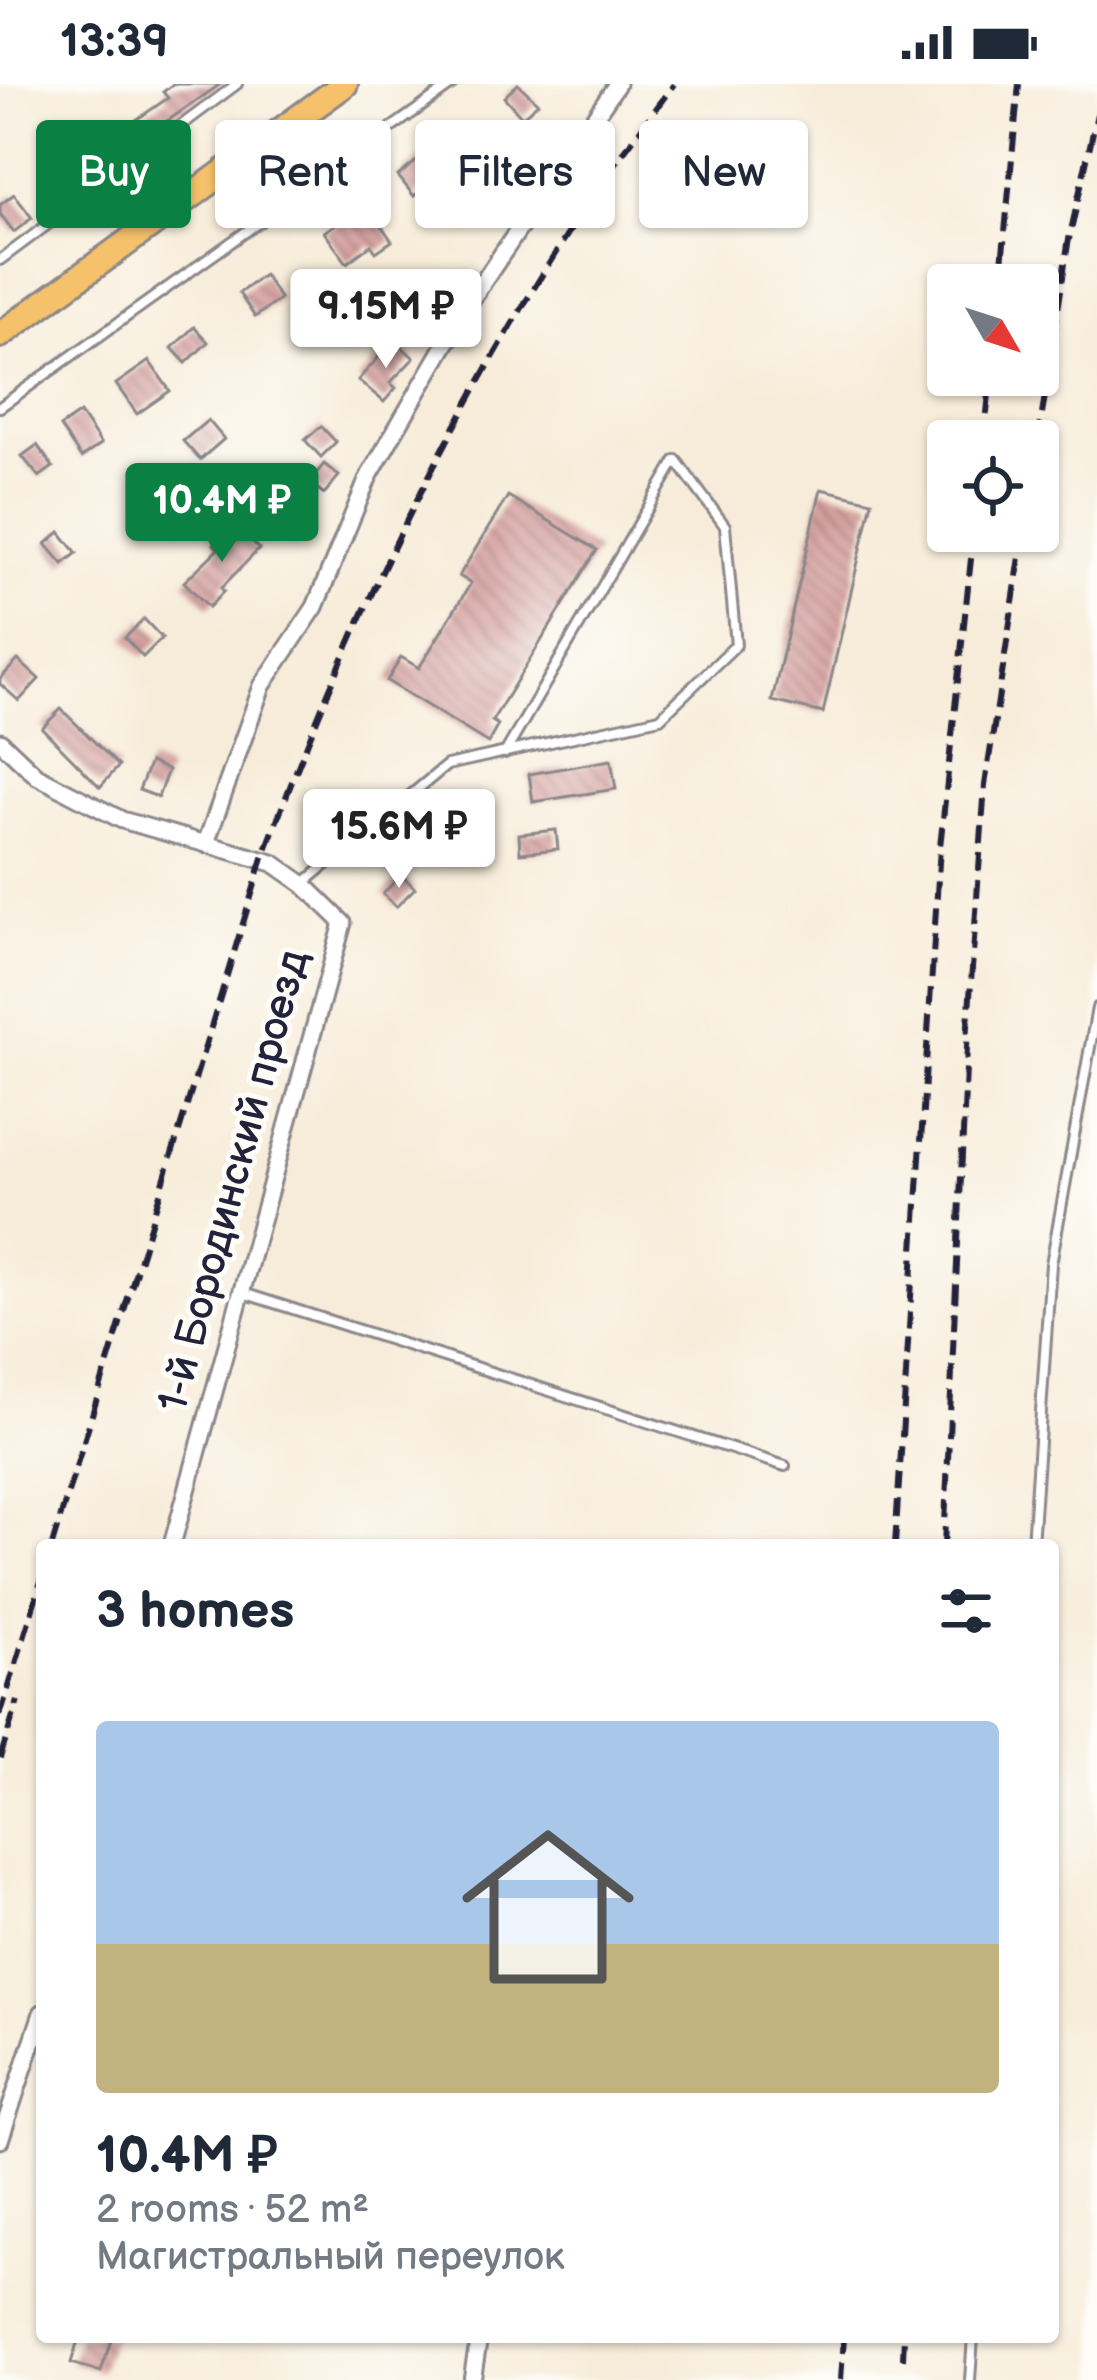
<!DOCTYPE html>
<meta charset="utf-8">
<style>
:root{--surface:#fff;--page:#f2f2f3;--text:#1f2937;--muted:#747a83;--accent:#0b8043}
body{margin:0;font-family:"Balsamiq Sans",sans-serif;background:var(--page);color:var(--text);height:100vh;display:flex;flex-direction:column;font-size:45px;white-space:nowrap}
*{box-sizing:border-box;margin:0}
p{font-size:39px;color:var(--muted)}
.icon{flex:none;width:66px;height:66px;fill:none;stroke:currentColor;stroke-width:2;stroke-linecap:round;stroke-linejoin:round}
.map{position:relative;flex:1;overflow:hidden}
.panel{position:absolute;left:36px;top:1455px;width:1023px;height:804px;display:flex;flex-direction:column;background:var(--surface);border-radius:12px;box-shadow:0 3px 9px #0004}
.panel>*{flex:none}
.guide{position:absolute;left:36px;top:36px;width:1026px;height:108px;display:flex;gap:24px}
.needle{width:78px;rotate:129deg}
.tools{position:absolute;left:927px;top:180px;display:grid;gap:24px}
.tools a{display:grid;place-items:center;width:132px;height:132px;border-radius:12px;background:var(--surface);box-shadow:0 3px 9px #0004;font-size:60px}
.price{position:absolute;translate:-50% -102px;padding:0 27px;border-radius:12px;background:#fff;color:#222;font-size:39px;line-height:78px;filter:drop-shadow(0 3px 6px #0008)}
.price::after{content:'';position:absolute;left:50%;top:72px;width:36px;height:27px;margin-left:-18px;background:inherit;clip-path:polygon(0 0,100% 0,50% 100%)}
.price.selected{background:var(--accent);color:#fff}
ul{padding:0;list-style:none}
li{display:grid;align-content:center;gap:24px;height:636px;padding:0 60px}
li span{display:grid;place-items:center;height:372px;border-radius:12px;color:#555}
li>.icon{margin-inline-start:auto}
span .icon{width:216px;height:216px;fill:#fffc;stroke-width:1}
li b{font-size:51px}
h2{display:flex;justify-content:space-between;align-items:center;height:144px;padding:0 60px;font-size:51px}
.tag{padding:0 42px;border-radius:12px;background:var(--surface);box-shadow:0 3px 9px #0004;font-size:42px;line-height:108px}
.tag.selected{background:var(--accent);color:#fff}
.status{display:flex;justify-content:space-between;align-items:center;height:84px;padding:0 60px;background:var(--surface);direction:ltr}
.status svg{height:33px;fill:currentColor}
.map>svg:first-child{display:block}
.building{fill:url(#building-back-hatch)}
.lines{fill:none;stroke-linecap:round;stroke-linejoin:round}
.lane-casing{stroke:#8c878a;stroke-width:14}
.street-casing{stroke:#8c878a;stroke-width:21}
.primary-casing{stroke:#8c878a;stroke-width:30}
.lane{stroke:#fff;stroke-width:8}
.street{stroke:#fff;stroke-width:15}
.primary{stroke:#f5c16b;stroke-width:24}
.rail{stroke:#22223b;stroke-width:6;stroke-dasharray:18 9;stroke-linecap:butt}
.labels{text-anchor:middle;dominant-baseline:central;stroke-width:10;stroke-linejoin:round;paint-order:stroke}
.street-label{font-size:42px;fill:#22223b;stroke:#fdfcf7}
</style>
<div class="status"><b>13:39</b><svg viewBox="0 0 49 12"><path d="M0 12V9h3v3zM5 12V6h3v6zM10 12V3h3v9zM15 12V0h3v12zM26 1h20v11H26zM47 4h2v5h-2z"/></svg></div>
<div class="map">
<svg width="1097" height="2296" viewBox="0 0 1097 2296">
<defs>
<pattern id="building-back-hatch" width="6" height="6" patternUnits="userSpaceOnUse" patternTransform="scale(3)"><rect width="6" height="6" fill="#d49f9e"/><path d="M-1 5l2 2M0 0l6 6M5-1l2 2" fill="none" stroke="#ac8182"/></pattern>
</defs>
<rect width="100%" height="100%" fill="#fdfcf7"/>
<filter id="ink" filterUnits="userSpaceOnUse"><feTurbulence type="fractalNoise" baseFrequency=".00833" numOctaves="2"/><feDisplacementMap in="SourceGraphic" scale="24" xChannelSelector="R" yChannelSelector="G"/><feConvolveMatrix kernelMatrix="1 2 1 2 8 2 1 2 1" color-interpolation-filters="sRGB"/></filter>
<filter id="wash" filterUnits="userSpaceOnUse"><feTurbulence type="fractalNoise" baseFrequency=".004" numOctaves="4" result="noise"/><feDisplacementMap in="SourceGraphic" scale="48" xChannelSelector="R" yChannelSelector="G"/><feGaussianBlur stdDeviation="2.7" result="paint"/><feColorMatrix in="noise" values="0 0 0 0 0 0 0 0 0 0 0 0 0 0 0 0 0 1.4 0 .05"/><feComposite in="paint" operator="in"/></filter>
<g filter="url(#wash)">
<rect width="100%" height="100%" fill="#f7ecd9"/>
<g id="blocks">
<g class="building">
<polygon points="173,0 221,0 141,55 130,40 168,14 163,8"/>
<polygon points="518,0 538,19 522,33 504,13"/>
<polygon points="457,44 476,68 454,85 451,81 414,112 398,92"/>
<polygon points="93,58 107,75 80,97 66,80"/>
<polygon points="14,110 32,134 14,148 0,130 0,121"/>
<polygon points="366,119 392,157 376,168 371,161 347,179 324,148"/>
<polygon points="264,191 280,215 255,233 239,209"/>
<polygon points="194,243 208,258 186,279 172,264"/>
<polygon points="394,256 414,274 390,299 396,304 384,318 358,296"/>
<polygon points="149,277 170,307 137,330 116,300"/>
<polygon points="80,329 101,360 81,374 60,343"/>
<polygon points="208,336 224,355 200,376 183,357"/>
<polygon points="321,342 336,358 321,373 305,356"/>
<polygon points="37,361 53,383 39,393 22,372"/>
<polygon points="324,380 339,392 324,410 309,398"/>
<polygon points="280,384 304,403 281,431 257,411"/>
<polygon points="821,405 872,417 823,629 772,617"/>
<polygon points="508,412 597,466 492,637 498,641 488,659 387,597 401,573 419,584 471,499 459,492"/>
<polygon points="233,440 259,465 221,504 224,507 209,523 184,498 218,465 214,460"/>
<polygon points="60,448 77,469 63,480 46,460"/>
<polygon points="144,535 162,554 143,573 125,554"/>
<polygon points="18,576 39,595 19,617 0,600 0,595"/>
<polygon points="61,625 119,682 100,703 42,644"/>
<polygon points="611,676 616,705 533,718 529,690"/>
<polygon points="150,678 168,686 158,713 139,706"/>
<polygon points="396,736 421,761 404,777 380,753"/>
<polygon points="556,746 558,765 520,769 519,750"/>
<polygon points="401,791 415,804 396,823 383,810"/>
<polygon points="79,2253 112,2253 101,2288 71,2279"/>
</g>
</g>
</g>
<g filter="url(#ink)">
<use href="#blocks" fill-opacity="0" stroke="#8c878a" stroke-width="3"/>
<g class="lines">
<defs>
<g id="lane">
<polyline points="0,176 237,0"/>
<polyline points="0,323 453,0"/>
<polyline points="304,799 447,681 660,634 736,561 725,442 676,376 505,669"/>
<polyline points="243,1209 785,1382"/>
<polyline points="1032,1461 1051,1180 1097,924"/>
<polyline points="970,2296 973,2253"/>
</g>
<g id="street">
<polyline points="0,657 37,692 122,736 273,779 303,800 343,839 172,1461"/>
<polyline points="206,759 262,602 315,523 369,392 473,213 617,0"/>
<polyline points="0,2056 42,1929"/>
<polyline points="472,2296 479,2253"/>
</g>
<polyline id="primary" points="0,251 345,0"/>
</defs>
<use href="#lane" class="lane-casing"/>
<use href="#street" class="street-casing"/>
<use href="#primary" class="primary-casing"/>
<use href="#lane" class="lane"/>
<use href="#street" class="street"/>
<use href="#primary" class="primary"/>
<g class="rail">
<polyline points="1000,201 1019,0"/>
<polyline points="984,357 991,291"/>
<polyline points="1038,357 1068,160 1097,30"/>
<path d="M 52,1461 L 263,774 C 347,545 453,323 588,119 C 615,78 646,39 674,0"/>
<polyline points="895,1461 940,763 974,447"/>
<polyline points="944,1461 968,941 985,701 1024,447"/>
<polyline points="0,1632 42,1494"/>
<polyline points="0,1674 18,1617"/>
<polyline points="903,2275 904,2253"/>
<polyline points="841,2296 844,2253"/>
</g>
</g>
</g>
<g class="labels">
<g class="street-label">
<text transform="translate(234 1097) rotate(-75)">1-й Бородинский проезд</text>
</g>
</g>
</svg>
<div class="tools">
<a><svg class="needle" viewBox="-14 -14 28 28"><path d="M0-13l5 13h-10z" fill="#e53935"/><path d="M0 13l5-13h-10z" fill="#747a83"/></svg></a>
<a><svg class="icon" aria-label="locate" viewBox="0 0 24 24"><circle cx="12" cy="12" r="6"/><path d="M12 2v4M12 18v4M2 12h4M18 12h4"/></svg></a>
</div>
<b class="price" style="left:386px;top:287px">9.15M ₽</b>
<b class="price selected" style="left:222px;top:481px">10.4M ₽</b>
<b class="price" style="left:399px;top:807px">15.6M ₽</b>
<div class="guide">
<a class="tag selected">Buy</a>
<a class="tag">Rent</a>
<a class="tag">Filters</a>
<a class="tag">New</a>
</div>
<section class="panel">
<h2>3 homes<svg class="icon" aria-label="filters" viewBox="0 0 24 24"><path d="M4 7h16M4 17h16"/><circle cx="9" cy="7" r="2"/><circle cx="15" cy="17" r="2"/></svg></h2>
<ul>
<li><span style="background:linear-gradient(#a9c7e8 60%,#c2b280 0)"><svg class="icon" aria-label="home" viewBox="0 0 24 24"><path d="M3 11l9-7 9 7M6 9v11h12V9"/></svg></span><div><b>10.4M ₽</b><p>2 rooms · 52 m²</p><p>Магистральный переулок</p></div></li>
</ul>
</section>
</div>
